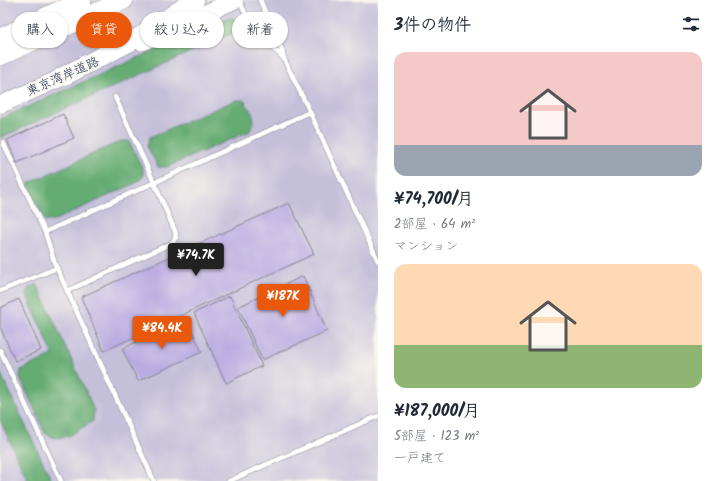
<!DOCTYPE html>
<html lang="ja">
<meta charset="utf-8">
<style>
:root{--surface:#fff;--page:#f2f2f3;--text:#1f2937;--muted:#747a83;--accent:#ea580c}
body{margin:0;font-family:Kalam,"Klee One",sans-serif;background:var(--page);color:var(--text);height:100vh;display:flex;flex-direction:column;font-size:15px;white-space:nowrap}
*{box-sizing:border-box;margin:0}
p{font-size:13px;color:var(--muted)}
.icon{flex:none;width:22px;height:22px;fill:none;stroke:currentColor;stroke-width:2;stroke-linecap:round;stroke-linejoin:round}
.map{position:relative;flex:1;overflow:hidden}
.sheet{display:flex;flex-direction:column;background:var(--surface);width:340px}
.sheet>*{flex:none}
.banner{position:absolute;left:12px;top:12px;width:306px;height:36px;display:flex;gap:8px}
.price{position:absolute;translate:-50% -34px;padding:0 9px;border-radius:4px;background:var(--accent);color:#fff;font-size:13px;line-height:26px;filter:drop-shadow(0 1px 2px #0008)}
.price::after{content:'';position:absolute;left:50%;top:24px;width:12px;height:9px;margin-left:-6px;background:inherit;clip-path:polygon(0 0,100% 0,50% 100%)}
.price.current{background:#222;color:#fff}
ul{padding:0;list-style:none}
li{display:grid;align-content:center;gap:8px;height:212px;padding:0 16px}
li span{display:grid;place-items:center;height:124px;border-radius:12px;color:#555}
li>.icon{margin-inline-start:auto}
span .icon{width:72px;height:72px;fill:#fffc;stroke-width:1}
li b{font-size:17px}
h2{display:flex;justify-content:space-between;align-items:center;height:48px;padding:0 16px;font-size:17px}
.chip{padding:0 14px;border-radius:18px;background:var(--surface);box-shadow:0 1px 3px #0004;font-size:14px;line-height:36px}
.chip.current{background:var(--accent);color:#fff}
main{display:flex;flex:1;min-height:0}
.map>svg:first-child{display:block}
.industrial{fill:#c5c0da}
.forest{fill:#65ac72;stroke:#406e68}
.building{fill:#baabe2}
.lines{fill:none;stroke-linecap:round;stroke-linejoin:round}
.service-casing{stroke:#86868f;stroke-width:6}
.trunk-casing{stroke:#86868f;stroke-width:18}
.motorway-casing{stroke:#86868f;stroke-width:20}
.service{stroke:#fff;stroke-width:5}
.trunk{stroke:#fff;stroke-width:17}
.motorway{stroke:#fff;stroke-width:19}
.labels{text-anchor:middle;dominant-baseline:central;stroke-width:3;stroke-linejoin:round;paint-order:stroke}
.street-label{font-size:13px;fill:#1b2f5e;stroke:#fbf7ec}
</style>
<main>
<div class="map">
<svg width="378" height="481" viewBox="0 0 378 481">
<rect width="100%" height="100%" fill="#fbf7ec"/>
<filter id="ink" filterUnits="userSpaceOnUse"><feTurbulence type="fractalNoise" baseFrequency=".025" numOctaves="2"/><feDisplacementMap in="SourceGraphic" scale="8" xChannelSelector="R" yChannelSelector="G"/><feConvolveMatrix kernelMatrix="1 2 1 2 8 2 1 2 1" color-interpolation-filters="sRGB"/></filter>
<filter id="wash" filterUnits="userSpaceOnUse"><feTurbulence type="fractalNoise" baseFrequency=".012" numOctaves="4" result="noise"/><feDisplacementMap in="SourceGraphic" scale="16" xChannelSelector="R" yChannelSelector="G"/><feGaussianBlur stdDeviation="0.9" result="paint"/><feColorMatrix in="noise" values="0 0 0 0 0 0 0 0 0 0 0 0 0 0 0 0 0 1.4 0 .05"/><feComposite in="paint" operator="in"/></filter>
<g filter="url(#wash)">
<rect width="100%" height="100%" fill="#f2dec0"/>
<rect class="industrial" x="0" y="0" width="378" height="481"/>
<g class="forest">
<polygon points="227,18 231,18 235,19 238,23 238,28 233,33 0,138 0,119"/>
<polygon points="236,100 244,100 252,113 254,121 250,131 167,167 158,167 147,146 150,137"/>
<polygon points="121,141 129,141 142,167 144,176 136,183 53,221 45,221 28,186 29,183"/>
<polygon points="37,284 88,396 94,411 93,421 69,436 55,438 45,433 39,419 20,378 21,370 46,358 53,354 26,293 28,288"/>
<polygon points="0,372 52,481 28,481 0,420"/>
</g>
<g id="blocks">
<g class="building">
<polygon points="63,114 74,138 17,163 7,140"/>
<polygon points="289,203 314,254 104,351 81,297"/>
<polygon points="303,276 327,331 262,360 238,307"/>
<polygon points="230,296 262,366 226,383 194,313"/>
<polygon points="19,299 41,350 15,361 0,327 0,308"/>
<polygon points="186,318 202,352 138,381 122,349"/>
</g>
</g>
</g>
<g filter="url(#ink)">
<use href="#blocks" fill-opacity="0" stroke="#86868f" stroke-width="1"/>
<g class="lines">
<defs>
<g id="service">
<polyline points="239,0 255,34 276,51 284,58"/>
<polyline points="260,0 282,50 284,59 310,112 378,261"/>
<polyline points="3,142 45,232 55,264 154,481"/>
<polyline points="45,232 310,112"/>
<polyline points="0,291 57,268"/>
<polyline points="67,291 172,243 176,237 175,231 154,182 115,97"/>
<polyline points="0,350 61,481"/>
<polyline points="229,481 378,416"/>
</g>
<g id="trunk">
<polyline points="142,42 235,0"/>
<polyline points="0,105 74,72"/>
</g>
<g id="motorway">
<polyline points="0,38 82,0"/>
<polyline points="0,56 124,0"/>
<polyline points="62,77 141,36 195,0"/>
</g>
</defs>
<use href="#service" class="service-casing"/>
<use href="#trunk" class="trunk-casing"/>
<use href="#motorway" class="motorway-casing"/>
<use href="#service" class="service"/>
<use href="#trunk" class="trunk"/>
<use href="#motorway" class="motorway"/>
</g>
</g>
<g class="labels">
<g class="street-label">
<text transform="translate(63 77) rotate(-24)">東京湾岸道路</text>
</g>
</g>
</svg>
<b class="price current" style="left:196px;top:277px">¥74.7K</b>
<b class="price" style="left:283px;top:318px">¥187K</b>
<b class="price" style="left:162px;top:350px">¥84.4K</b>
<div class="banner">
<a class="chip">購入</a>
<a class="chip current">賃貸</a>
<a class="chip">絞り込み</a>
<a class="chip">新着</a>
</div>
</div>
<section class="sheet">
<h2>3件の物件<svg class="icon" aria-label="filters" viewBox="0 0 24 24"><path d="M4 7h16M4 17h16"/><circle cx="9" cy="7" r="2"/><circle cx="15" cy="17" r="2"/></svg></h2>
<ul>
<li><span style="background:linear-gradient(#f6c9c9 75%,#9aa5b1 0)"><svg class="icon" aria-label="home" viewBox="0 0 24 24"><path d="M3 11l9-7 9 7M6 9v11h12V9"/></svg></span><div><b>¥74,700/月</b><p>2部屋 · 64 m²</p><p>マンション</p></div></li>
<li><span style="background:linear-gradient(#ffd9b3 65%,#8fb573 0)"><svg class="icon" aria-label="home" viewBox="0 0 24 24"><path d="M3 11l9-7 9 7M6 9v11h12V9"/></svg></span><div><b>¥187,000/月</b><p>5部屋 · 123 m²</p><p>一戸建て</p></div></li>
</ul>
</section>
</main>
